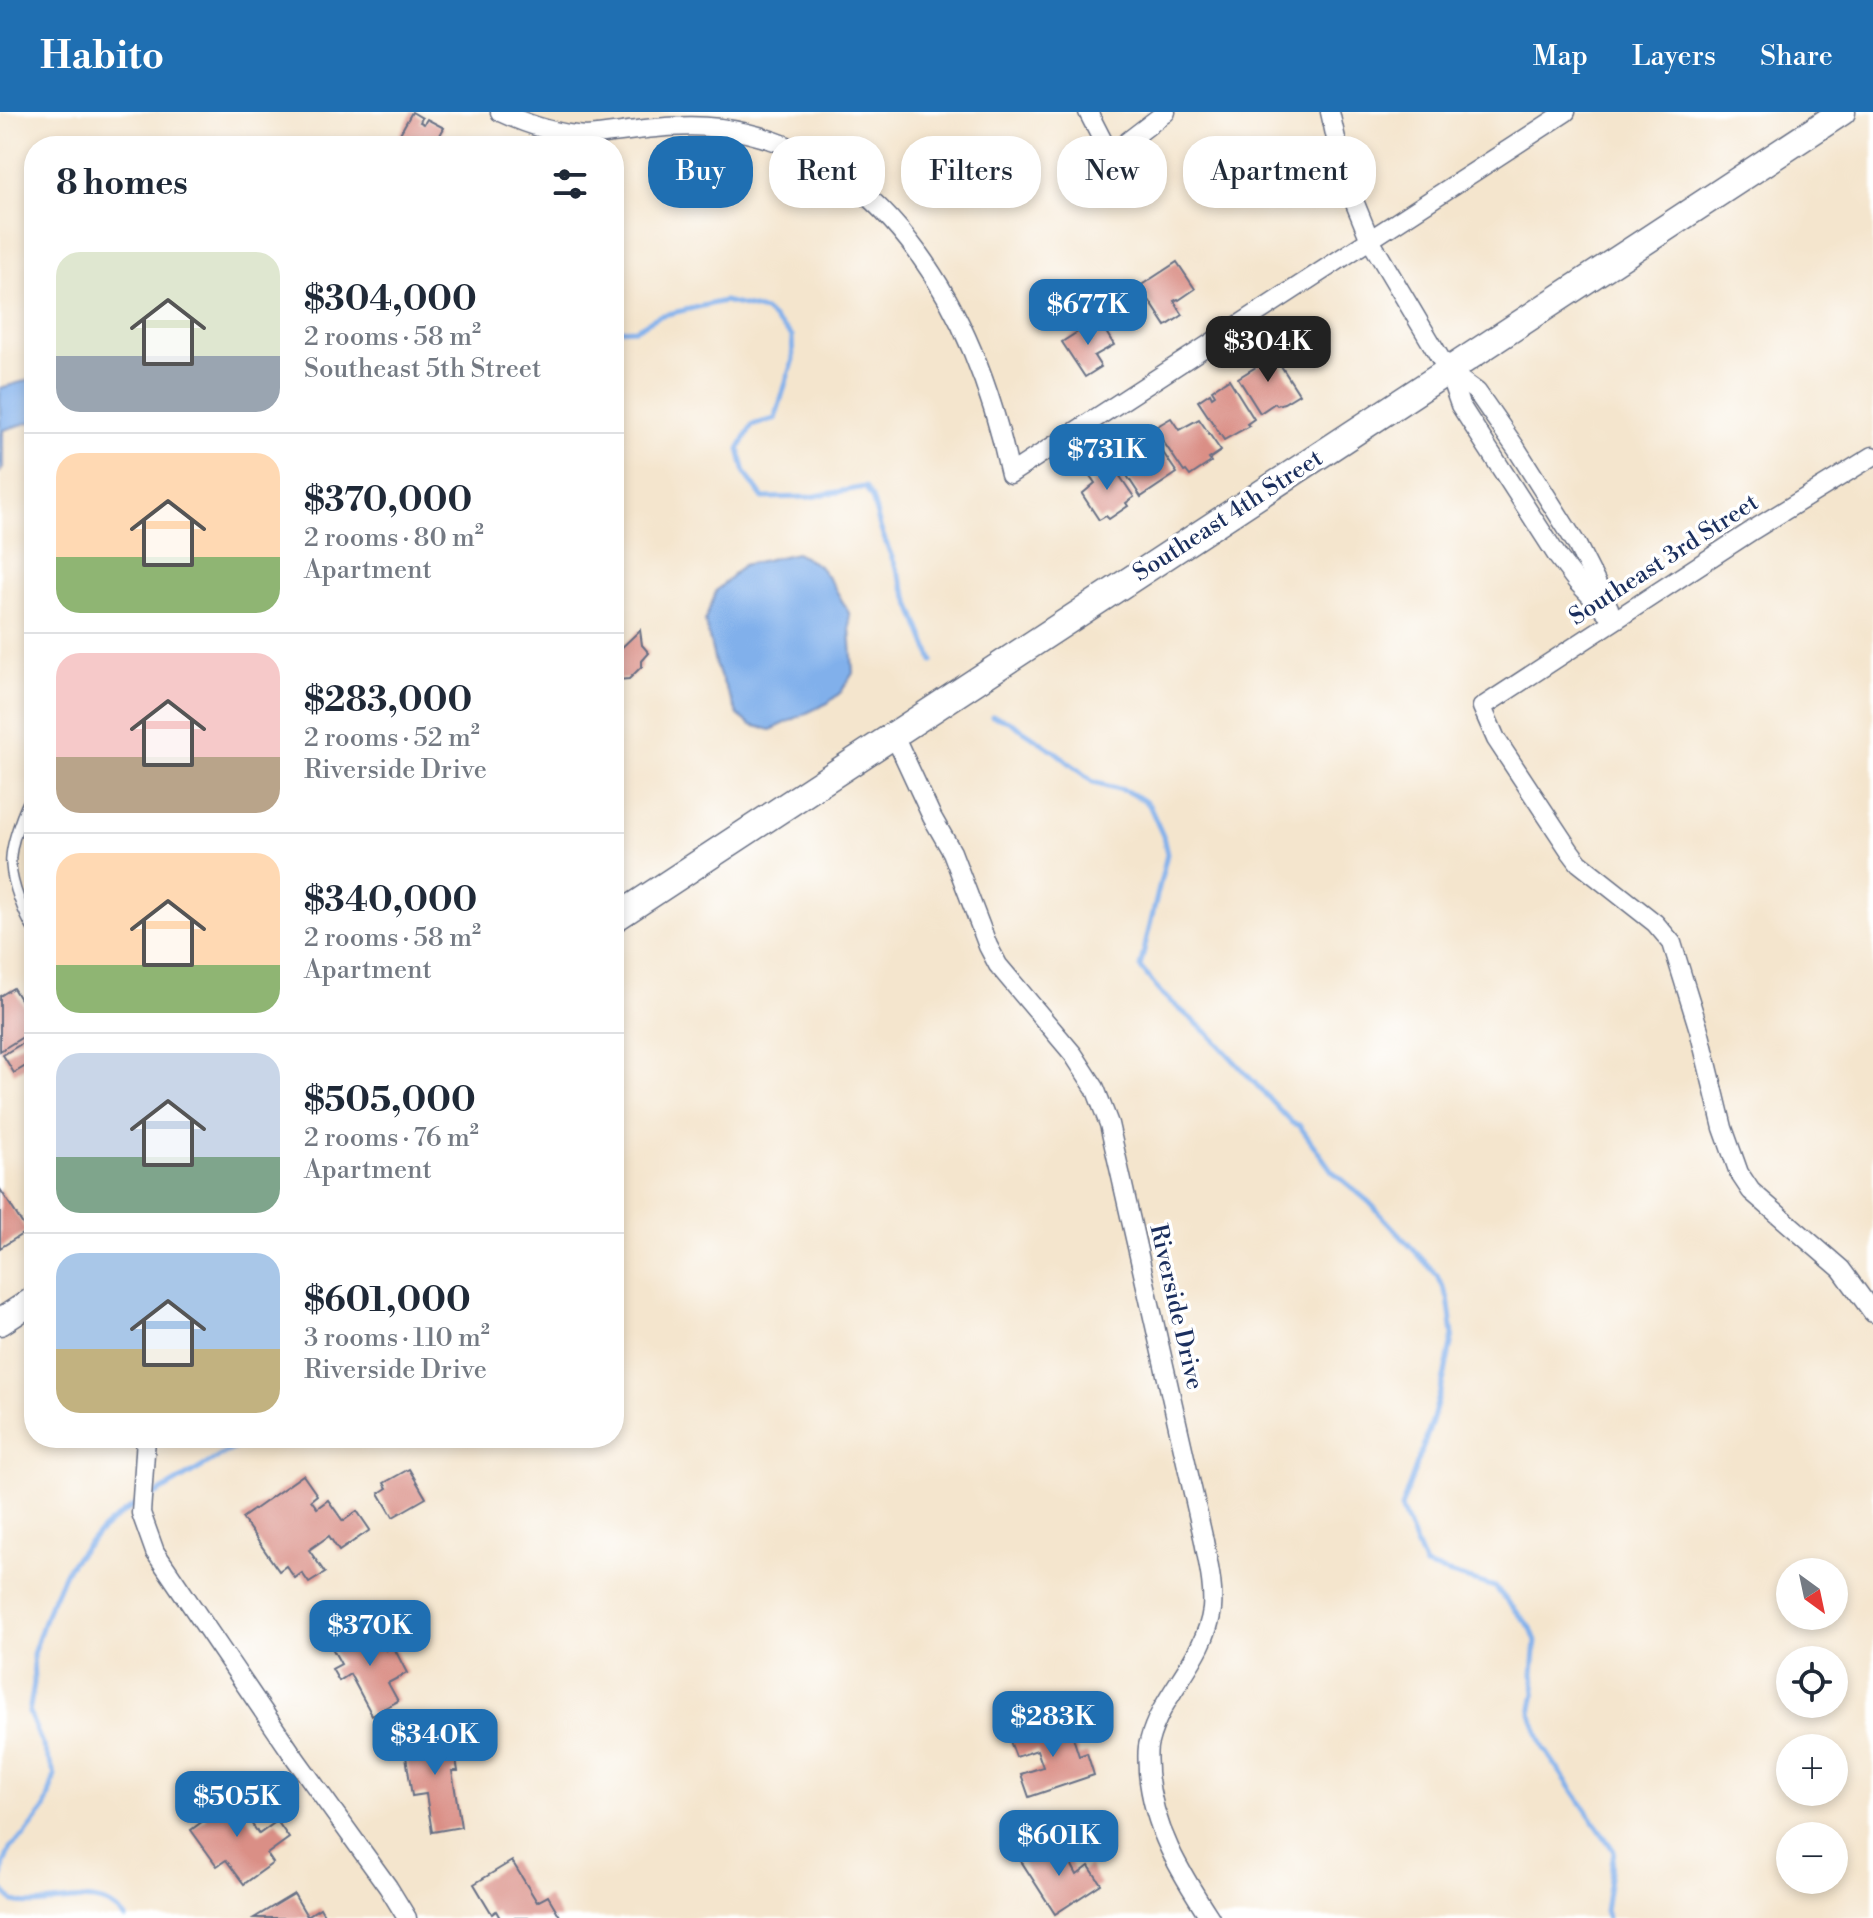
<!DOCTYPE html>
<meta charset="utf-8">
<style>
:root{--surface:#fff;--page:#f2f2f3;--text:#1f2937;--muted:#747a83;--line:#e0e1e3;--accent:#1f6fb2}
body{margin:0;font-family:"Libre Bodoni",serif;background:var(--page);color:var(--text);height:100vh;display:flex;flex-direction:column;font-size:30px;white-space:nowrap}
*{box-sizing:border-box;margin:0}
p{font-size:26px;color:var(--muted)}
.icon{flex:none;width:44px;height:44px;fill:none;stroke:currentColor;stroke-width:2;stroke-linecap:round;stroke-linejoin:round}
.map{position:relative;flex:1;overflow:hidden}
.drawer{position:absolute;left:24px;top:24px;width:600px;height:1312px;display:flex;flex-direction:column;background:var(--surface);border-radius:32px;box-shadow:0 4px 12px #0003}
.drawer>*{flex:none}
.hud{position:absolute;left:648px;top:24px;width:760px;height:72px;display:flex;gap:16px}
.needle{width:52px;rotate:147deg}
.controls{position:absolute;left:1776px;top:1446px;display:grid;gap:16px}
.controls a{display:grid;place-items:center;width:72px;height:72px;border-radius:50%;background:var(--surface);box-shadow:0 4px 12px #0003;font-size:40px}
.price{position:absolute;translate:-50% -68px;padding:0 18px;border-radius:16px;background:var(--accent);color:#fff;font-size:26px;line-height:52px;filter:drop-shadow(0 2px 4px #0008)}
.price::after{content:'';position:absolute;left:50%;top:48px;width:24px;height:18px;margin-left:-12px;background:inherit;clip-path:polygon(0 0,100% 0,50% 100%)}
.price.selected{background:#222;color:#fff}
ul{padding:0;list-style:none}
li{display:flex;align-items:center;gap:24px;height:200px;padding:0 32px}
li+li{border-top:2px solid var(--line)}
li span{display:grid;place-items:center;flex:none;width:224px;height:160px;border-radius:24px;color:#555}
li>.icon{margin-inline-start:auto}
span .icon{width:96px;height:96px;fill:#fffc;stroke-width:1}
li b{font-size:34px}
h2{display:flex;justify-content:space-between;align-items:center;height:96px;padding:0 32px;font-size:34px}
.tag{padding:0 28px;border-radius:32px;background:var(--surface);box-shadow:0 4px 12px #0003;font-size:28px;line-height:72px}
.tag.selected{background:var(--accent);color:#fff}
header{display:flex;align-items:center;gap:48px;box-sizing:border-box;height:112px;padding:0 40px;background:var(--accent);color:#fff}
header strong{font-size:38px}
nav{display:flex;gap:44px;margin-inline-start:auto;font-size:28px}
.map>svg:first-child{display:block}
.water{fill:#81b0eb;stroke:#4e70a4;stroke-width:2}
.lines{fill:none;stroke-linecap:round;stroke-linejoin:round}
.stream{stroke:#81b0eb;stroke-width:5}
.building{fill:#da8f86}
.lane-casing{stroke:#676f85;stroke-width:12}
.street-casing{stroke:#676f85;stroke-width:21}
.secondary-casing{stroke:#676f85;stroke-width:29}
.lane{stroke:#fff;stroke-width:9}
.street{stroke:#fff;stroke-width:18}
.secondary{stroke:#fff;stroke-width:26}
.labels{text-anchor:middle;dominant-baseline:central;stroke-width:7;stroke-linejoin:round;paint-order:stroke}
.street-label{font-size:24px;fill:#1b2f5e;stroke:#fff}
</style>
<header>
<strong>Habito</strong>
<nav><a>Map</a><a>Layers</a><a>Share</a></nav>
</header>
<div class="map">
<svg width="1873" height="1806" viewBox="0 0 1873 1806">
<rect width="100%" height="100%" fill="#fff"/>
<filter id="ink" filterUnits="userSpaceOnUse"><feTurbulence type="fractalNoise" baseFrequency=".0125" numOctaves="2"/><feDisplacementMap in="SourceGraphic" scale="16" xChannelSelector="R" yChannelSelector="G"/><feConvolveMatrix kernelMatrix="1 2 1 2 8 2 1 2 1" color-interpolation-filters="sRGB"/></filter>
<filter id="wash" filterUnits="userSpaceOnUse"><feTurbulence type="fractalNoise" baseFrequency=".006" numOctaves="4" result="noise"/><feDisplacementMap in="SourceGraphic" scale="32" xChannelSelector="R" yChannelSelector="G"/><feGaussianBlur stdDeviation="1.8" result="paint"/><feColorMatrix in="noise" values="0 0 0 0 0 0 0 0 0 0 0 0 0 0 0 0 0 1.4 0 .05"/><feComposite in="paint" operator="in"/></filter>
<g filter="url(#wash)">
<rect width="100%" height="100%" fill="#f4e5cd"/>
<g class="water">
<polygon points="34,252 34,309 3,318 3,356 0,360 0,276 29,268"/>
<polygon points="796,441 818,453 832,471 849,501 853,561 841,580 828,591 771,618 751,613 738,603 716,555 705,509 716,479 743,453"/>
</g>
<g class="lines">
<g class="stream">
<polyline points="614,218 636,217 659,204 724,189 765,199 792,224 793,247 775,307 752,313 739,337 745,361 763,386 810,385 865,375 872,386 881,418 933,549"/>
<polyline points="992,604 1009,609 1057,641 1093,670 1126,679 1143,688 1149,693 1163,724 1167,742 1140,855 1162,882 1209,922 1292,1011 1299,1013 1332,1059 1369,1090 1438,1164 1448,1186 1453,1223 1444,1266 1432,1310 1401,1396 1425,1454 1495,1475 1531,1516 1536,1529 1533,1561 1535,1581 1531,1602 1543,1635 1614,1739 1605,1799 1608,1806"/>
<polyline points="146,1388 251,1326"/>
<path d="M 125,1806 C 96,1770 51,1799 13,1790 L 1,1775 L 4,1752 L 10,1736 L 25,1723 L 45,1697 L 55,1663 L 29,1601 L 34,1571 L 33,1542 L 50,1491 C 59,1481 60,1468 67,1457 C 85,1432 110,1408 137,1392"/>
</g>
</g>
<g id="blocks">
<g class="building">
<polygon points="412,0 422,6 420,10 424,12 427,7 444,16 434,34 393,34"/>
<polygon points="1177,150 1195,177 1179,188 1178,187 1174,189 1183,203 1166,214 1140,174"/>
<polygon points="1098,207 1114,233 1094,244 1101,255 1085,265 1062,230"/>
<polygon points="1269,242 1271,245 1274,243 1299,282 1284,291 1277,293 1275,291 1260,301 1238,266 1259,253 1258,250"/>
<polygon points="1229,267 1254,307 1247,312 1249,314 1224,328 1198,289 1210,281 1212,285 1215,283 1212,278"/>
<polygon points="1171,306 1179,318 1199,307 1221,339 1209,347 1211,350 1190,364 1186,359 1184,360 1154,316"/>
<polygon points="1149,320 1177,361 1141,385 1120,353 1136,346 1128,335"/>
<polygon points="1109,348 1134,385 1126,391 1128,394 1109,407 1106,404 1099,408 1082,382 1095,371 1088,361"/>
<polygon points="640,518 642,533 649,541 642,549 642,554 629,567 617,568 614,564 614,543"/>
<polygon points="13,876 34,910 34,918 0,939 0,884"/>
<polygon points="34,924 34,949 14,961 3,943"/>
<polygon points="0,1077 27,1119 0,1136"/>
<polygon points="409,1357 426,1386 393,1405 379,1381 387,1376 384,1371"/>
<polygon points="303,1363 317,1383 311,1388 317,1396 328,1388 343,1409 357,1399 370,1418 339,1439 329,1424 309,1438 325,1461 309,1471 302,1461 295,1466 286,1454 279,1459 242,1406"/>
<polygon points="374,1515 386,1538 393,1534 407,1561 388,1571 398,1589 372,1603 350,1562 339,1569 332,1557 341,1552 332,1536"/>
<polygon points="1068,1610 1079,1644 1087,1641 1094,1663 1029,1685 1021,1662 1043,1655 1037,1638 1016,1645 1010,1629"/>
<polygon points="451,1617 458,1659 452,1659 461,1715 432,1720 426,1682 412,1684 406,1644 411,1643 409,1629 420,1628 419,1622"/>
<polygon points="238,1683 246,1693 241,1697 259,1722 277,1709 289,1726 267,1742 273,1751 244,1772 226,1748 217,1754 191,1718 207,1706 200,1697 216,1686 222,1695"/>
<polygon points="1061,1732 1077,1763 1089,1754 1101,1772 1055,1802 1021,1749 1040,1736 1045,1743"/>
<polygon points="512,1749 537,1790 548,1784 561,1806 500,1806 496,1799 492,1802 474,1772"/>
<polygon points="294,1782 307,1804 320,1796 326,1806 254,1806"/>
</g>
</g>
</g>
<g filter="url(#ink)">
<use href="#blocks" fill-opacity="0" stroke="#676f85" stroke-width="2"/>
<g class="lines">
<defs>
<path id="lane" d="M 34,679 C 24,695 9,734 11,753 C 12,772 24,803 34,819"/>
<g id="street">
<path d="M 500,0 C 528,13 556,22 586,24 C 629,20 677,10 720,16 C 893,40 977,208 1010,362 L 1566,0"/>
<polyline points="1088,0 1110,43 1166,0"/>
<polyline points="1330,0 1345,67 1370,128 1448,259 1460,293 1558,445 1577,470 1614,508"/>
<polyline points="1448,259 1477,280 1516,336 1576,431 1609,496"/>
<polyline points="1873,344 1753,418 1482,595 1496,627 1570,739 1579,751 1655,811 1672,831 1699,918 1723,1016 1739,1061 1751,1079 1841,1157 1873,1201"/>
<path d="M 894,623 L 932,705 L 952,740 L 988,834 L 998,853 L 1073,942 L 1095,976 L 1109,1012 L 1204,1429 C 1208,1451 1214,1474 1212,1497 C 1206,1546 1161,1582 1149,1630 C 1146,1639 1148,1650 1148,1660 C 1153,1716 1180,1760 1210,1806"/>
<polyline points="146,1326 141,1401 155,1440 295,1646 388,1775 407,1806"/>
</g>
<g id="secondary">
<polyline points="614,807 1842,0"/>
<polyline points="0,1210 34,1188"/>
</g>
</defs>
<use href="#lane" class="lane-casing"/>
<use href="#street" class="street-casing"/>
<use href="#secondary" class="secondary-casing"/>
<use href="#lane" class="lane"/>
<use href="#street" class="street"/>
<use href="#secondary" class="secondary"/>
</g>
</g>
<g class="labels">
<g class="street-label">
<text transform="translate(1228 404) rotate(-33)">Southeast 4th Street</text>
<text transform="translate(1664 448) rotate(-33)">Southeast 3rd Street</text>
<text transform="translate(1176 1195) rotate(77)">Riverside Drive</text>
</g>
</g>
</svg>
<div class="controls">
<a><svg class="needle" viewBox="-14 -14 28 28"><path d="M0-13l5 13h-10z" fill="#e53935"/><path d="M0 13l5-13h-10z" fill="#747a83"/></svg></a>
<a><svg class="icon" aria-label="locate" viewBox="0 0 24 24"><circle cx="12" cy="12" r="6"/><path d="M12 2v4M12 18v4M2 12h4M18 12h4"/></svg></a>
<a>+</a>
<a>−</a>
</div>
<b class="price" style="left:1088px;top:235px">$677K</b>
<b class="price selected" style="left:1268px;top:272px">$304K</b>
<b class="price" style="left:1107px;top:380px">$731K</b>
<b class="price" style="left:370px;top:1556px">$370K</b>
<b class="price" style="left:1053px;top:1647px">$283K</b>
<b class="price" style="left:435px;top:1665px">$340K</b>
<b class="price" style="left:237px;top:1727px">$505K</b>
<b class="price" style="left:1059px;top:1766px">$601K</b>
<div class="hud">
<a class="tag selected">Buy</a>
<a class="tag">Rent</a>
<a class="tag">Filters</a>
<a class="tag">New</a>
<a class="tag">Apartment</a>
</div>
<section class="drawer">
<h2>8 homes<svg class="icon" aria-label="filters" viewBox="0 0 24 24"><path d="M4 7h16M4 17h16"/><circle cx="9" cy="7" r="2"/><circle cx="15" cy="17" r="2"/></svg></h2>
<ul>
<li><span style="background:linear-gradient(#dfe7d0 65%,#9aa5b1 0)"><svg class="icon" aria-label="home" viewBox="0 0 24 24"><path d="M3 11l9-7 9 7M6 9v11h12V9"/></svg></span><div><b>$304,000</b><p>2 rooms · 58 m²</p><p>Southeast 5th Street</p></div></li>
<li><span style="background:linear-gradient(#ffd9b3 65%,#8fb573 0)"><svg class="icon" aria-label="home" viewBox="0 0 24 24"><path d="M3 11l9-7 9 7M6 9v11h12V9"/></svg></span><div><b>$370,000</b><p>2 rooms · 80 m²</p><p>Apartment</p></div></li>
<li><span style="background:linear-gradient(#f6c9c9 65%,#b9a48a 0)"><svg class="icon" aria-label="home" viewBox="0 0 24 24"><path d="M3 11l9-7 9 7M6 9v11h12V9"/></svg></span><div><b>$283,000</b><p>2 rooms · 52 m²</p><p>Riverside Drive</p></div></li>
<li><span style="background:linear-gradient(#ffd9b3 70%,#8fb573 0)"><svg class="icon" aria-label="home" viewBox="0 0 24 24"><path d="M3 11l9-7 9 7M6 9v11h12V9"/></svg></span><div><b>$340,000</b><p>2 rooms · 58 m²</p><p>Apartment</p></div></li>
<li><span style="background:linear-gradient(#c9d6e8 65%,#7fa58c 0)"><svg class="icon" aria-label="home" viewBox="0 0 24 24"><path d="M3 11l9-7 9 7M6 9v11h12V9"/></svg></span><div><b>$505,000</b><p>2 rooms · 76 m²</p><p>Apartment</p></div></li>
<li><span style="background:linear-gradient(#a9c7e8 60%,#c2b280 0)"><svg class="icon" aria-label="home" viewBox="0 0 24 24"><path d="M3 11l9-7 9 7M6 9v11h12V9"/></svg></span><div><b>$601,000</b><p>3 rooms · 110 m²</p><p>Riverside Drive</p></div></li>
</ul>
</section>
</div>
